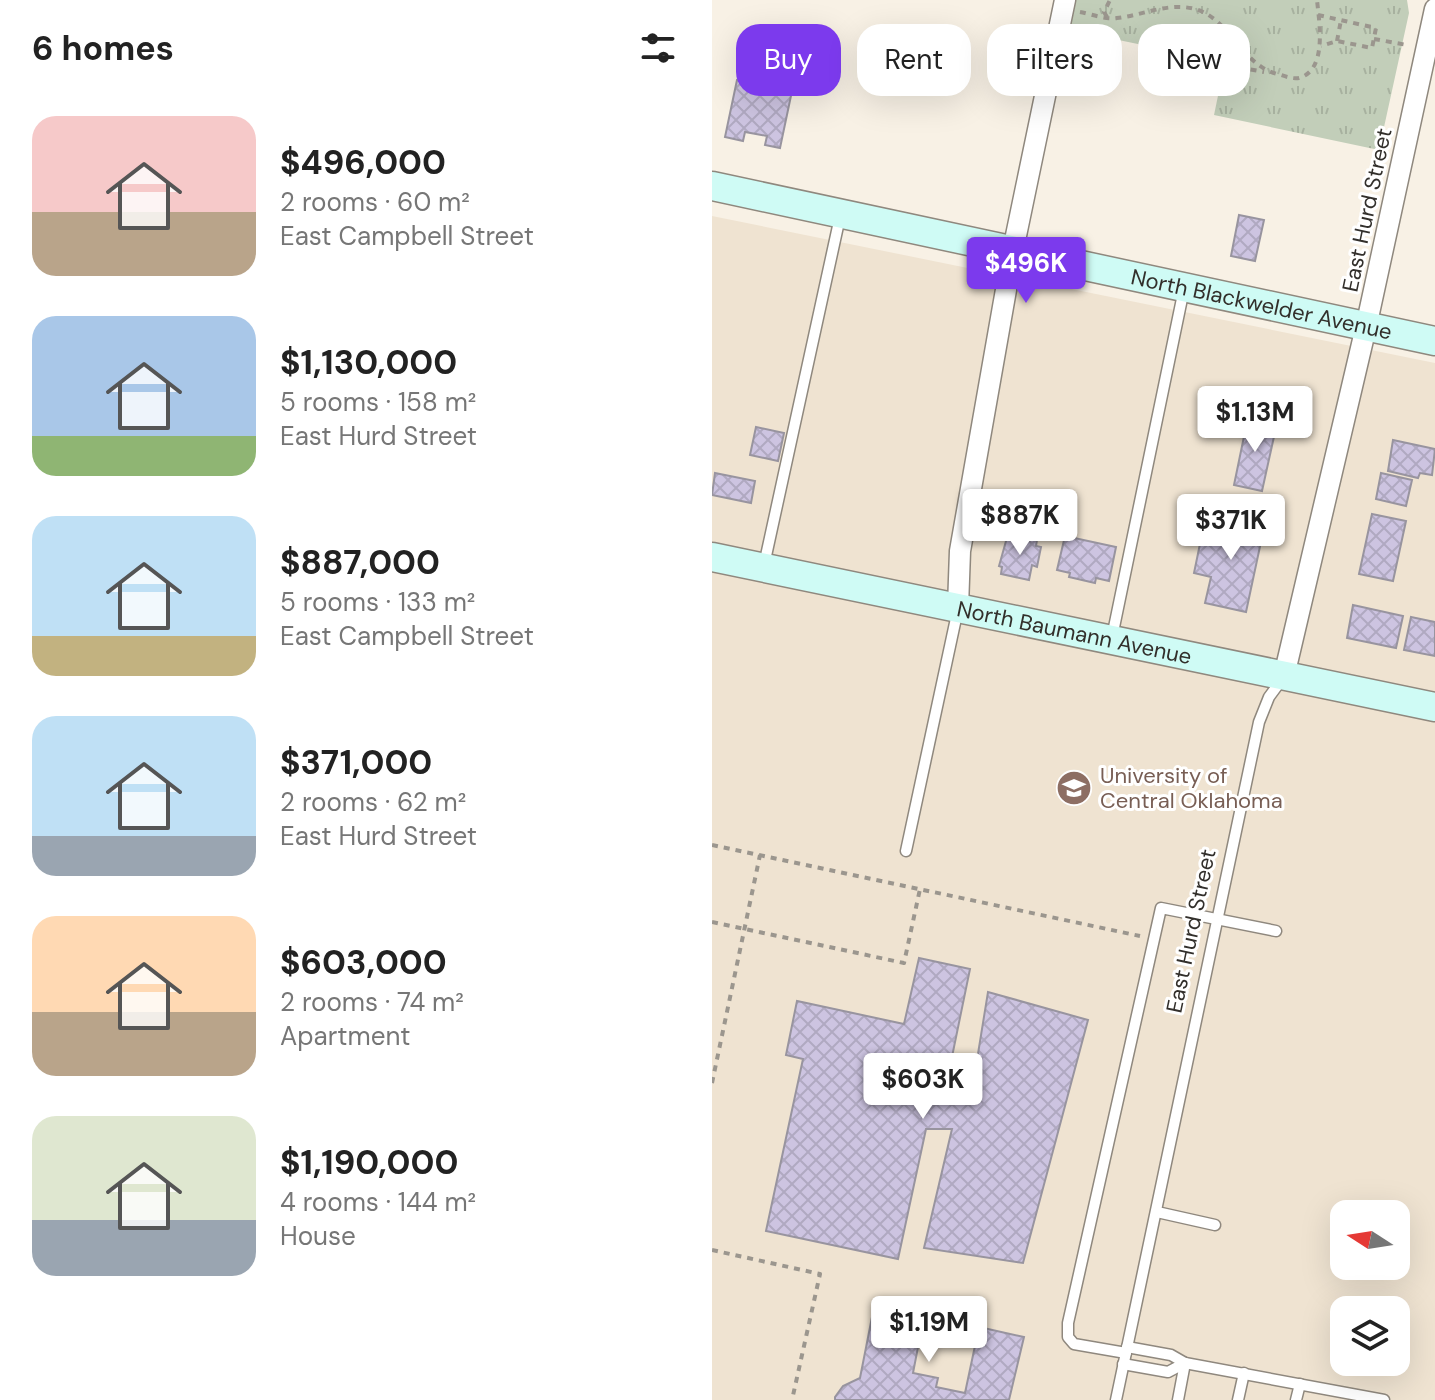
<!DOCTYPE html>
<meta charset="utf-8">
<style>
:root{--surface:#fff;--page:#f6f6f6;--text:#222;--muted:#767676;--accent:#7c3aed}
body{margin:0;font-family:"DM Sans",sans-serif;background:var(--page);color:var(--text);height:100vh;display:flex;flex-direction:column;font-size:30px;white-space:nowrap}
*{box-sizing:border-box;margin:0}
p{font-size:26px;color:var(--muted)}
.icon{flex:none;width:44px;height:44px;fill:none;stroke:currentColor;stroke-width:2;stroke-linecap:round;stroke-linejoin:round}
.map{position:relative;flex:1;overflow:hidden}
.details{display:flex;flex-direction:column;background:var(--surface);width:712px}
.details>*{flex:none}
.guide{position:absolute;left:24px;top:24px;width:578px;height:72px;display:flex;gap:16px}
.needle{width:52px;rotate:282deg}
.buttons{position:absolute;left:618px;top:1200px;display:grid;gap:16px}
.buttons a{display:grid;place-items:center;width:80px;height:80px;border-radius:16px;background:var(--surface);box-shadow:0 8px 32px #0002;font-size:40px}
.price{position:absolute;translate:-50% -68px;padding:0 18px;border-radius:8px;background:#fff;color:#222;font-size:26px;line-height:52px;filter:drop-shadow(0 2px 4px #0008)}
.price::after{content:'';position:absolute;left:50%;top:48px;width:24px;height:18px;margin-left:-12px;background:inherit;clip-path:polygon(0 0,100% 0,50% 100%)}
.price.on{background:var(--accent);color:#fff}
ul{padding:0;list-style:none}
li{display:flex;align-items:center;gap:24px;height:200px;padding:0 32px}
li span{display:grid;place-items:center;flex:none;width:224px;height:160px;border-radius:24px;color:#555}
li>.icon{margin-inline-start:auto}
span .icon{width:96px;height:96px;fill:#fffc;stroke-width:1}
li b{font-size:34px}
h2{display:flex;justify-content:space-between;align-items:center;height:96px;padding:0 32px;font-size:34px}
.pill{padding:0 28px;border-radius:24px;background:var(--surface);box-shadow:0 8px 32px #0002;font-size:28px;line-height:72px}
.pill.on{background:var(--accent);color:#fff}
main{display:flex;flex:1;min-height:0}
.map>svg:first-child{display:block}
.built{fill:#efe3d1;fill-rule:evenodd}
.grass{fill:url(#grass-tufts)}
.building{fill:url(#building-cross-hatch);stroke:#98949f;stroke-width:2}
.lines{fill:none;stroke-linecap:round;stroke-linejoin:round}
.lane-casing{stroke:#8f887e;stroke-width:13}
.street-casing{stroke:#8f887e;stroke-width:23}
.secondary-casing{stroke:#8f887e;stroke-width:31}
.path{stroke:#9b968e;stroke-width:4;stroke-dasharray:6 6;stroke-linecap:butt}
.lane{stroke:#fff;stroke-width:10}
.street{stroke:#fff;stroke-width:20}
.secondary{stroke:#cffbf5;stroke-width:28}
.labels{text-anchor:middle;dominant-baseline:central;stroke-width:6;stroke-linejoin:round;paint-order:stroke}
.street-label{font-size:22px;fill:#322f2b;stroke:#fff}
.education-label{font-size:22px;fill:#785e54;stroke:#fff;text-anchor:start}
</style>
<main>
<section class="details">
<h2>6 homes<svg class="icon" aria-label="filters" viewBox="0 0 24 24"><path d="M4 7h16M4 17h16"/><circle cx="9" cy="7" r="2"/><circle cx="15" cy="17" r="2"/></svg></h2>
<ul>
<li><span style="background:linear-gradient(#f6c9c9 60%,#b9a48a 0)"><svg class="icon" aria-label="home" viewBox="0 0 24 24"><path d="M3 11l9-7 9 7M6 9v11h12V9"/></svg></span><div><b>$496,000</b><p>2 rooms · 60 m²</p><p>East Campbell Street</p></div></li>
<li><span style="background:linear-gradient(#a9c7e8 75%,#8fb573 0)"><svg class="icon" aria-label="home" viewBox="0 0 24 24"><path d="M3 11l9-7 9 7M6 9v11h12V9"/></svg></span><div><b>$1,130,000</b><p>5 rooms · 158 m²</p><p>East Hurd Street</p></div></li>
<li><span style="background:linear-gradient(#bfe0f5 75%,#c2b280 0)"><svg class="icon" aria-label="home" viewBox="0 0 24 24"><path d="M3 11l9-7 9 7M6 9v11h12V9"/></svg></span><div><b>$887,000</b><p>5 rooms · 133 m²</p><p>East Campbell Street</p></div></li>
<li><span style="background:linear-gradient(#bfe0f5 75%,#9aa5b1 0)"><svg class="icon" aria-label="home" viewBox="0 0 24 24"><path d="M3 11l9-7 9 7M6 9v11h12V9"/></svg></span><div><b>$371,000</b><p>2 rooms · 62 m²</p><p>East Hurd Street</p></div></li>
<li><span style="background:linear-gradient(#ffd9b3 60%,#b9a48a 0)"><svg class="icon" aria-label="home" viewBox="0 0 24 24"><path d="M3 11l9-7 9 7M6 9v11h12V9"/></svg></span><div><b>$603,000</b><p>2 rooms · 74 m²</p><p>Apartment</p></div></li>
<li><span style="background:linear-gradient(#dfe7d0 65%,#9aa5b1 0)"><svg class="icon" aria-label="home" viewBox="0 0 24 24"><path d="M3 11l9-7 9 7M6 9v11h12V9"/></svg></span><div><b>$1,190,000</b><p>4 rooms · 144 m²</p><p>House</p></div></li>
</ul>
</section>
<div class="map">
<svg width="723" height="1400" viewBox="0 0 723 1400">
<defs>
<pattern id="grass-tufts" width="24" height="20" patternUnits="userSpaceOnUse" patternTransform="scale(2)"><rect width="24" height="20" fill="#c2ceb9"/><path d="M3 7l-1-3M5 7V3M7 7l1-3M15 17l-1-3M17 17v-4M19 17l1-3" fill="none" stroke="#a7b19f"/></pattern>
<pattern id="building-cross-hatch" width="8" height="8" patternUnits="userSpaceOnUse" patternTransform="scale(2)"><rect width="8" height="8" fill="#cdc4e1"/><path d="M0 0l8 8M0 8l8-8" fill="none" stroke="#b0a9c1"/></pattern>
</defs>
<rect width="100%" height="100%" fill="#f8f1e5"/>
<path class="built" d="M 0,216 L 723,363 L 723,1400 L 0,1400 ZM 632,1214 L 684,1214 L 684,1266 L 632,1266 ZM 632,1310 L 684,1310 L 684,1362 L 632,1362 Z"/>
<polygon class="grass" points="364,0 695,0 697,13 667,150 502,115 513,62 358,30"/>
<g class="building">
<polygon points="25,80 80,91 68,148 53,145 55,136 33,132 31,141 13,137"/>
<polygon points="527,215 552,220 543,261 519,256"/>
<polygon points="536,417 565,423 550,491 522,485"/>
<polygon points="44,427 72,433 66,461 38,455"/>
<polygon points="681,440 723,449 720,475 708,473 706,478 676,471"/>
<polygon points="3,473 43,481 39,503 0,495"/>
<polygon points="669,473 700,480 694,506 664,499"/>
<polygon points="660,514 694,521 681,581 647,574"/>
<polygon points="512,515 553,523 534,612 493,603 499,577 482,573 489,539 506,542"/>
<polygon points="296,534 325,540 324,546 329,547 325,567 320,565 317,580 289,574 290,567 287,566"/>
<polygon points="353,536 404,547 397,581 384,578 383,583 357,577 358,573 345,570"/>
<polygon points="641,605 691,616 684,648 635,638"/>
<polygon points="699,617 723,622 723,656 692,650"/>
<polygon points="207,958 258,969 234,1086 222,1085 227,1091 259,1097 276,992 376,1020 311,1263 212,1248 240,1129 214,1129 186,1259 54,1231 91,1059 74,1055 85,1001 192,1024"/>
<polygon points="162,1307 212,1316 201,1373 226,1378 224,1387 253,1393 267,1327 312,1337 297,1400 123,1400 123,1397 131,1386 148,1378"/>
</g>
<g class="lines">
<defs>
<g id="lane">
<polyline points="52,565 128,217"/>
<polyline points="400,637 472,289"/>
<polyline points="194,851 246,609"/>
<polyline points="445,1212 503,1225"/>
<polyline points="415,1347 459,1355 473,1363 672,1400"/>
<polyline points="414,1353 362,1344 356,1337 356,1323 449,908 564,931"/>
<polyline points="411,1364 456,1372 473,1363"/>
<polyline points="404,1400 547,722 557,697 571,678"/>
<polyline points="466,1400 473,1363"/>
<polyline points="526,1400 532,1373"/>
<polyline points="584,1400 588,1384"/>
</g>
<g id="street">
<polyline points="246,607 248,551 301,250 353,0"/>
<polyline points="572,676 654,327 723,9"/>
</g>
<g id="secondary">
<path id="s1" d="M 0,186 L 723,341"/>
<path id="s2" d="M 0,557 L 723,707"/>
</g>
</defs>
<use href="#lane" class="lane-casing"/>
<use href="#street" class="street-casing"/>
<use href="#secondary" class="secondary-casing"/>
<g class="path">
<path d="M 368,12 C 379,14 394,20 405,18 C 432,15 456,2 483,9 C 519,19 529,67 569,75 C 575,77 581,79 587,78 C 616,70 607,21 605,0"/>
<polyline points="606,15 664,28 660,48 625,41 609,46"/>
<polyline points="395,17 392,12 398,0"/>
<polyline points="662,39 695,45"/>
<polyline points="625,41 629,20"/>
<polyline points="515,65 552,72"/>
<polyline points="0,845 428,936"/>
<polyline points="0,922 192,963 208,889"/>
<polyline points="0,1083 48,855"/>
<polyline points="0,1250 108,1274 80,1400"/>
</g>
<use href="#lane" class="lane"/>
<use href="#street" class="street"/>
<use href="#secondary" class="secondary"/>
</g>
<defs>
<symbol id="university-disc" viewBox="-11 -11 22 22"><circle r="9.5" fill="#8d6e63" stroke="#fff"/><path d="M0-5L7-2L0 1L-7-2ZM-4 1L0 2.5L4 1V4Q0 6-4 4Z" fill="#fff"/></symbol>
</defs>
<g fill-rule="evenodd">
<use href="#university-disc" x="342" y="768" width="40" height="40"/>
</g>
<g class="labels">
<g class="street-label">
<text transform="translate(655 210) rotate(-78)">East Hurd Street</text>
<text stroke="none"><textPath href="#s1" startOffset="562">North Blackwelder Avenue</textPath></text>
<text stroke="none"><textPath href="#s2" startOffset="370">North Baumann Avenue</textPath></text>
<text transform="translate(479 931) rotate(-78)">East Hurd Street</text>
</g>
<g class="education-label">
<text x="388" y="775">University of<tspan x="388" dy="25">Central Oklahoma</tspan></text>
</g>
</g>
</svg>
<div class="buttons">
<a><svg class="needle" viewBox="-14 -14 28 28"><path d="M0-13l5 13h-10z" fill="#e53935"/><path d="M0 13l5-13h-10z" fill="#767676"/></svg></a>
<a><svg class="icon" aria-label="layers" viewBox="0 0 24 24"><path d="M12 4l9 5-9 5-9-5zM3 14l9 5 9-5"/></svg></a>
</div>
<b class="price on" style="left:314px;top:305px">$496K</b>
<b class="price" style="left:543px;top:454px">$1.13M</b>
<b class="price" style="left:308px;top:557px">$887K</b>
<b class="price" style="left:519px;top:562px">$371K</b>
<b class="price" style="left:211px;top:1121px">$603K</b>
<b class="price" style="left:217px;top:1364px">$1.19M</b>
<div class="guide">
<a class="pill on">Buy</a>
<a class="pill">Rent</a>
<a class="pill">Filters</a>
<a class="pill">New</a>
</div>
</div>
</main>
